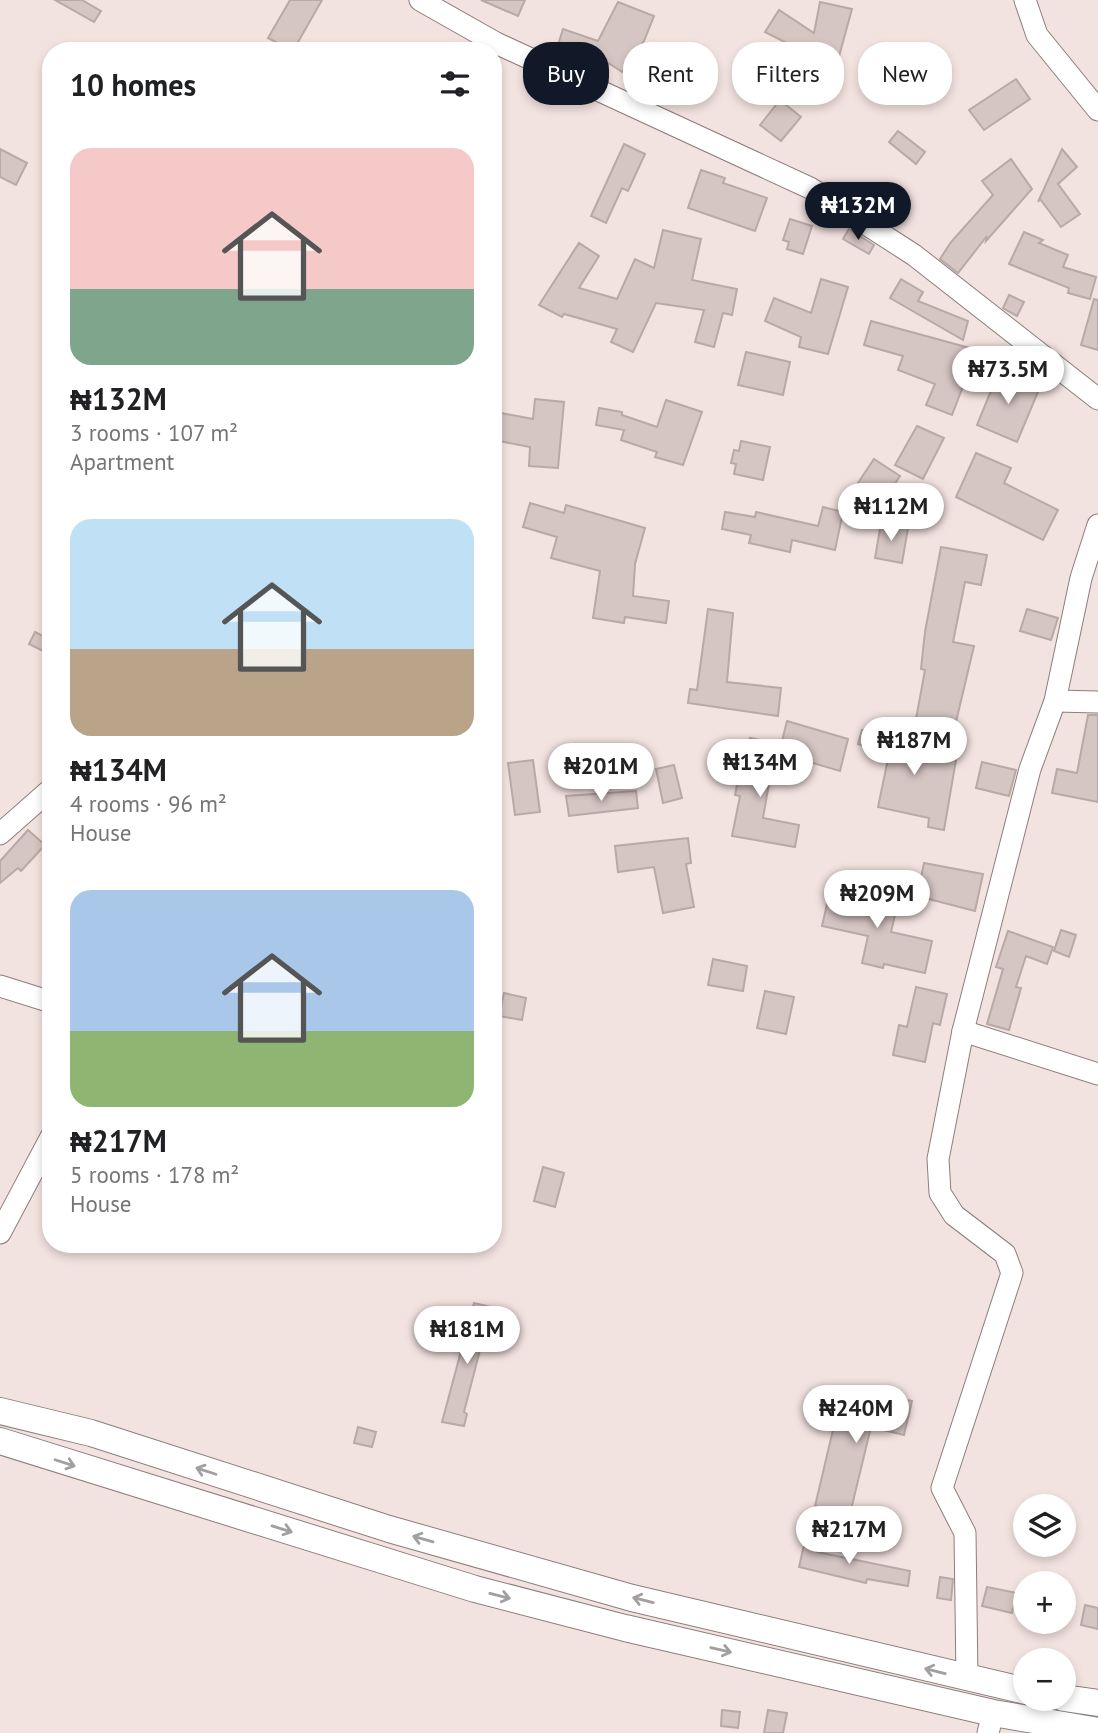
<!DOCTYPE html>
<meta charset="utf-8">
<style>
:root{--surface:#fff;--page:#f2f2f2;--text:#202124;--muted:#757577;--accent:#111827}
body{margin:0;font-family:"PT Sans",sans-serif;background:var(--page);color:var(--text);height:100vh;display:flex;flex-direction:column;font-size:26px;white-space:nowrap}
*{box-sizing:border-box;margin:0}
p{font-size:23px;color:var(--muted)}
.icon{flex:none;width:38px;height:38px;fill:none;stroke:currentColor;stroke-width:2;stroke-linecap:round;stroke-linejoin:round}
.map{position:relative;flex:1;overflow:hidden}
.sheet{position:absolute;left:42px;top:42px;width:460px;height:1211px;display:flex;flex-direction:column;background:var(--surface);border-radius:28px;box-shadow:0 4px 10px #0003}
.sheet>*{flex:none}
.banner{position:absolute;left:523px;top:42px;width:469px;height:63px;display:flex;gap:14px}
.controls{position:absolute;left:1013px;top:1494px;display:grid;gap:14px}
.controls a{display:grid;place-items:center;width:63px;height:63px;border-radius:50%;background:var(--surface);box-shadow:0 4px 10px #0003;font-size:35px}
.price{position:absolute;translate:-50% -60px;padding:0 16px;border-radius:24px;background:#fff;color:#222;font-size:23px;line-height:46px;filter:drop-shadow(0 2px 4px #0008)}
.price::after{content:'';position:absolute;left:50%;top:42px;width:21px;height:16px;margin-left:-10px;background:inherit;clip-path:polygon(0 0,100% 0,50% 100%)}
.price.selected{background:var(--accent);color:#fff}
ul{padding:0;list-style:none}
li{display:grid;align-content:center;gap:14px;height:371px;padding:0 28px}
li span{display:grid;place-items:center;height:217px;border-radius:21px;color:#555}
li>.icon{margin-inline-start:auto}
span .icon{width:126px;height:126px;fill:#fffc;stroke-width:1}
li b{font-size:30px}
h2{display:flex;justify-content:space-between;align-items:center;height:84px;padding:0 28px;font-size:30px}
.pill{padding:0 24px;border-radius:28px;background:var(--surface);box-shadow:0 4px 10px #0003;font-size:24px;line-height:63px}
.pill.selected{background:var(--accent);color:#fff}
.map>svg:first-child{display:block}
.building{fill:#d5c5c3;stroke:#b8a9a6;stroke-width:2}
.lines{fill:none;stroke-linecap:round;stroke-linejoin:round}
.minor-casing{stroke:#8d7e7c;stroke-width:23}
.major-casing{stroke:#8d7e7c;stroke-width:28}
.minor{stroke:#fff;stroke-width:21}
.major{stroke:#fff;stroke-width:26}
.oneway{stroke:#a19f9f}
</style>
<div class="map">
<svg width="1098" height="1733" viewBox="0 0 1098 1733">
<rect width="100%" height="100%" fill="#f3e3e0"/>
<g class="building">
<polygon points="55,0 82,0 101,11 94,22"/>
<polygon points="290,0 322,0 293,51 268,38"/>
<polygon points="481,0 525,0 518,16"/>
<polygon points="618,2 654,16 644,41 622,72 587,49 585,55 558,45 563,29 598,41"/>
<polygon points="820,2 852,9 835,71 786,59 789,44 765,32 779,10 814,33"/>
<polygon points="1016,79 1030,99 984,130 969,110"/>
<polygon points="780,100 801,117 781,141 760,125"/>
<polygon points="898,131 925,152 916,164 889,142"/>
<polygon points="624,144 645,154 628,191 622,188 606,223 591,216"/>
<polygon points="0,149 27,163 16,185 0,177"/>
<polygon points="1062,149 1077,167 1058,184 1080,214 1061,227 1040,199 1038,202"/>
<polygon points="1011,159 1032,189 986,241 987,236 958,273 940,259 951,242 993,195 982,181"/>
<polygon points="701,170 725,178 723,183 767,198 755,231 688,208"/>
<polygon points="790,219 812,226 803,254 787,249 789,242 783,240"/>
<polygon points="849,229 874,245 869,254 843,239"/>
<polygon points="663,230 701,239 692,280 737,289 732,315 723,313 714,347 695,342 704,310 656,303 633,352 611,342 617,329 564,314 562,317 539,305 579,243 599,256 579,288 617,299 635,259 654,268"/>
<polygon points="1024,232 1043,240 1039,243 1068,255 1063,267 1096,277 1090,299 1068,293 1069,288 1009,264"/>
<polygon points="821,279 848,287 828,354 799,347 801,337 765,321 774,298 811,313"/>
<polygon points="901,279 923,292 918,301 968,321 963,340 890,298"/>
<polygon points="1009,295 1024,302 1017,316 1003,308"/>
<polygon points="1094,299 1098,300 1098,350 1081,345"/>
<polygon points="871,321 977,350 952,415 926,405 935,384 898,370 903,356 864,345"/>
<polygon points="746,352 790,362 783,395 738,385"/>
<polygon points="999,371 1040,387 1017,442 977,425"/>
<polygon points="535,399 564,402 558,468 529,466 530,447 494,440 496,412 533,419"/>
<polygon points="666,400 702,412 683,465 655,457 657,452 621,440 624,430 596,425 599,408 622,412 622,415 657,427"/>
<polygon points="917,426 944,438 923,479 895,465"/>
<polygon points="741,441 770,447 763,480 734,474 736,464 731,463 734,450 739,451"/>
<polygon points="976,453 1011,468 1004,483 1058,510 1043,540 956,497"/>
<polygon points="874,459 900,476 882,503 856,486"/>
<polygon points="530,503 564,513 566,505 645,528 635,564 633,596 669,601 666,623 625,617 624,623 593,618 600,571 551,558 557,537 523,527"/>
<polygon points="823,507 843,512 835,550 792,540 790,552 749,543 751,535 722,529 725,512 755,517 756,512 818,526"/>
<polygon points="881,523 908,528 902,563 875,558"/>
<polygon points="941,547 987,555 981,585 965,582 953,642 974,646 955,726 916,719 925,670 921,669 925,632"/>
<polygon points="708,609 733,613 727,682 781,688 778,716 688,703 690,689 697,690"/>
<polygon points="1027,609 1058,618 1051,640 1020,631"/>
<polygon points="35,632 51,640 51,655 29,644"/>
<polygon points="1088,715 1098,715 1098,802 1052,793 1057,769 1077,773"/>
<polygon points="787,721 848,739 840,771 779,753"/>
<polygon points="899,725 913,727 909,746 957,754 944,830 928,827 929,818 878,807 889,754 858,744 862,730 897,741"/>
<polygon points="750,738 776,743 763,818 799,825 795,847 732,836 740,796 735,795 739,775 743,776"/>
<polygon points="533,760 540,812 515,815 508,763"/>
<polygon points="982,762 1016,770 1009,796 976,788"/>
<polygon points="674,765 682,798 663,803 656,769"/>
<polygon points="636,791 638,808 569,816 566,796"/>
<polygon points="28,830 45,845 21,871 18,868 0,883 0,861"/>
<polygon points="688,838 691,863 686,864 694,907 663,913 654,867 618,872 615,846"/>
<polygon points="924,863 983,874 975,911 917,896"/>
<polygon points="879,890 900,894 891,932 932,941 925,973 884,964 883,968 862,963 868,936 822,926 830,891 876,901"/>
<polygon points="1061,930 1076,935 1069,957 1054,951"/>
<polygon points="1008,931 1053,947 1047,964 1026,956 1016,987 1021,988 1009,1030 987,1024 1003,969 996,967"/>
<polygon points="713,959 747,966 743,991 708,985"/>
<polygon points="916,987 947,994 940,1025 933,1023 925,1062 893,1055 899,1025 907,1027"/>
<polygon points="765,991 794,997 786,1034 757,1028"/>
<polygon points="504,993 526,998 522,1020 499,1016"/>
<polygon points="543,1167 564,1173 555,1207 534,1201"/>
<polygon points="474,1303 491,1307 464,1412 467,1414 464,1426 442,1422"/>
<polygon points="842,1392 885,1402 886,1395 912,1401 904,1435 871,1427 850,1514 815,1506"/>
<polygon points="358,1427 376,1432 372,1447 354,1443"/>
<polygon points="806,1536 820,1539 817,1552 910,1571 908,1586 867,1579 866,1583 799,1567"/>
<polygon points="940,1577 953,1579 951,1600 937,1598"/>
<polygon points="987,1587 1017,1593 1012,1613 982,1606"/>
<polygon points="1085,1605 1098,1608 1098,1629 1081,1625"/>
<polygon points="722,1710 740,1712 738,1728 721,1726"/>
<polygon points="768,1710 787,1713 783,1733 764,1733"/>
</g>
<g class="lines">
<defs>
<g id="minor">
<polyline points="420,0 496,43 810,188 914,255 1098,399"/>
<polyline points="1025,0 1037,35 1098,110"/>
<polyline points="1055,701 1098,702"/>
<polyline points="0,834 51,789"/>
<polyline points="0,986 51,1002"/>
<polyline points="963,1031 1098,1074"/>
<polyline points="0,1233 51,1137"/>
<polyline points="967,1679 965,1533 942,1488 1012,1273 1005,1254 954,1215 940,1193 938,1159 963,1031 1030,769 1055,701 1081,578 1098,525"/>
<polyline points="988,1733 993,1713"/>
</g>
<g id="major">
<polyline points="0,1411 91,1433 389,1529 632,1598 1026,1691"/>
<polyline points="0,1441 475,1589 625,1628 993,1713 1098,1731"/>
<polyline points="1064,1698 1098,1703"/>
</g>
</defs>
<use href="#minor" class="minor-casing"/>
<use href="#major" class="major-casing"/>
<use href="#minor" class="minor"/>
<use href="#major" class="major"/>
</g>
<defs><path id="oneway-shaft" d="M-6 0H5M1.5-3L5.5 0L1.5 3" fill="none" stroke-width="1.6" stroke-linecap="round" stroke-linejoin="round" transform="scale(1.75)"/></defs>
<g class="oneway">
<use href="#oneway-shaft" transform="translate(65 1463) rotate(18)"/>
<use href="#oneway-shaft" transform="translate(206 1471) rotate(-162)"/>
<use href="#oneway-shaft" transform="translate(282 1529) rotate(17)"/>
<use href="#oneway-shaft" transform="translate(423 1539) rotate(-164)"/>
<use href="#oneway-shaft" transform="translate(500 1596) rotate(14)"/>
<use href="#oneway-shaft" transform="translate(643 1600) rotate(-166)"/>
<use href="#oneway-shaft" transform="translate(721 1650) rotate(13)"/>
<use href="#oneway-shaft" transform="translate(935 1671) rotate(-166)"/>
</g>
</svg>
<div class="controls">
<a><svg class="icon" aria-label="layers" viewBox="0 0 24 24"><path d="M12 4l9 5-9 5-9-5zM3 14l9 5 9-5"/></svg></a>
<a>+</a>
<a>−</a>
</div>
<b class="price selected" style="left:858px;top:242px">₦132M</b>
<b class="price" style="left:1008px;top:406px">₦73.5M</b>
<b class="price" style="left:891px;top:543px">₦112M</b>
<b class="price" style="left:914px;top:777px">₦187M</b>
<b class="price" style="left:760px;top:799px">₦134M</b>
<b class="price" style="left:601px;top:803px">₦201M</b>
<b class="price" style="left:877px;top:930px">₦209M</b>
<b class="price" style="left:467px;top:1366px">₦181M</b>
<b class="price" style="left:856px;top:1445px">₦240M</b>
<b class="price" style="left:849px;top:1566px">₦217M</b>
<div class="banner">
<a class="pill selected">Buy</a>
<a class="pill">Rent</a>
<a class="pill">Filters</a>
<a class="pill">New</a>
</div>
<section class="sheet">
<h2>10 homes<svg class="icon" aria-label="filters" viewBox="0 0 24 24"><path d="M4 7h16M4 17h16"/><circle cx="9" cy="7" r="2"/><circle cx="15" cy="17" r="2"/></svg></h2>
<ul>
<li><span style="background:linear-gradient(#f6c9c9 65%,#7fa58c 0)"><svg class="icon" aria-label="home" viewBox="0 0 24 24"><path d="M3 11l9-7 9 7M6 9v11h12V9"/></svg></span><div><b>₦132M</b><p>3 rooms · 107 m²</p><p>Apartment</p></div></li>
<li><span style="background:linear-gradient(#bfe0f5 60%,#b9a48a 0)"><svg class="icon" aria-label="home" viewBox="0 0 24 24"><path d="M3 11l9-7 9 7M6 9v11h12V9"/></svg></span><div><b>₦134M</b><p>4 rooms · 96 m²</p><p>House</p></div></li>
<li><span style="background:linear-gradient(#a9c7e8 65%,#8fb573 0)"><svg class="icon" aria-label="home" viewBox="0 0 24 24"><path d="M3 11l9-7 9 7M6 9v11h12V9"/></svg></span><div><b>₦217M</b><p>5 rooms · 178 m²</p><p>House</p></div></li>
</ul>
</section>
</div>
